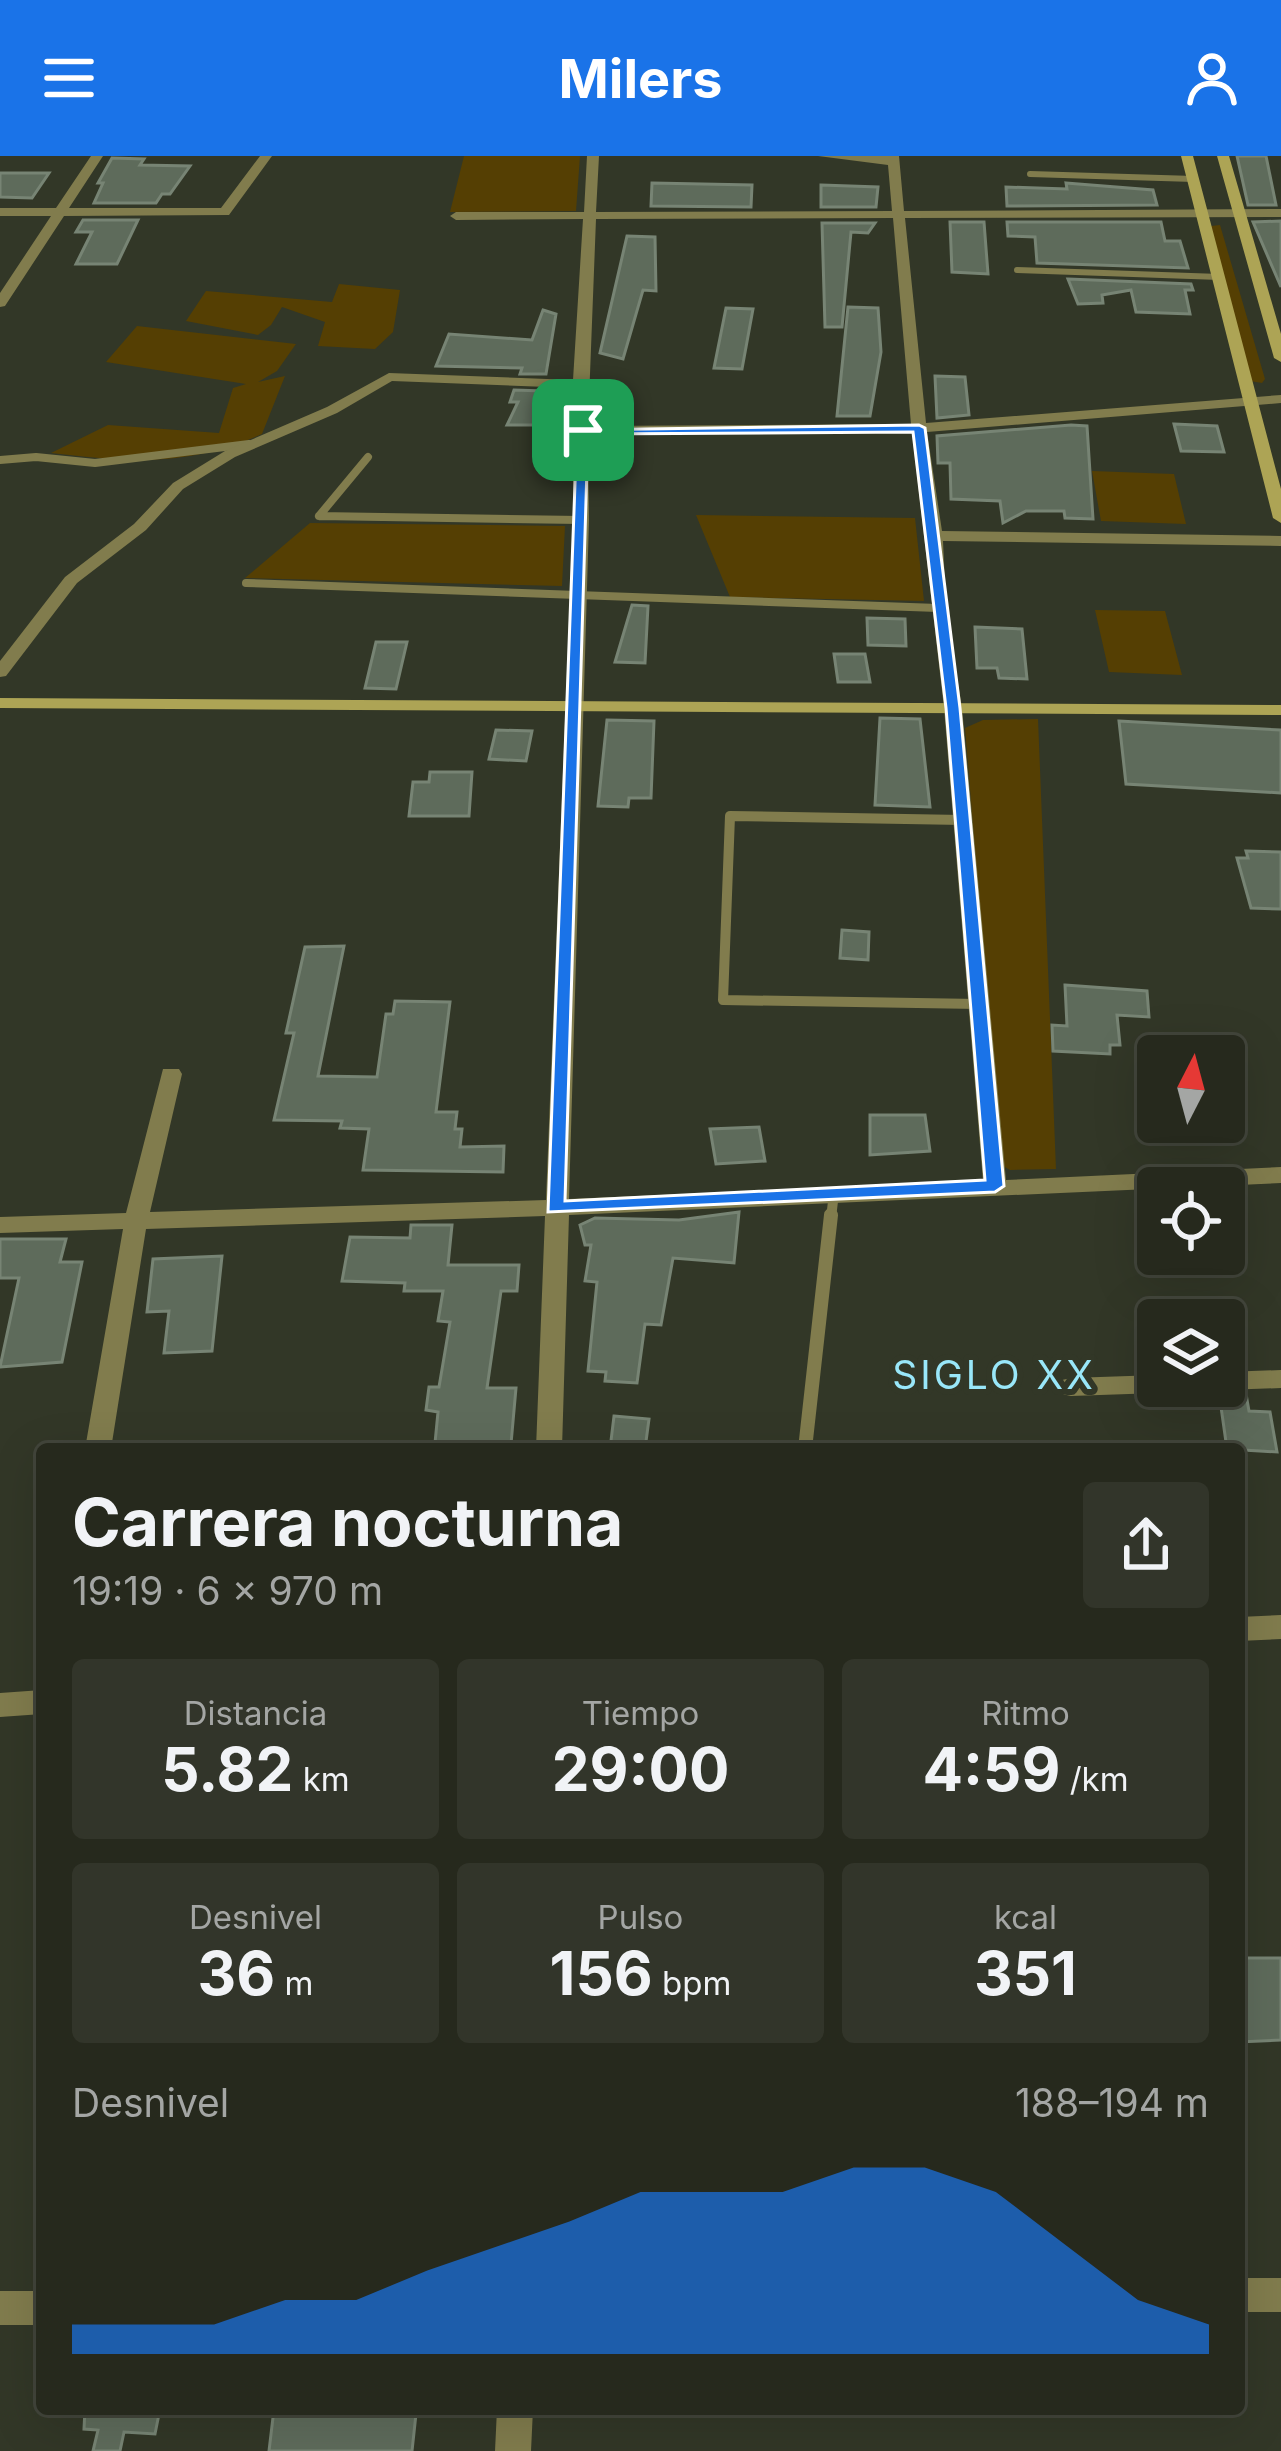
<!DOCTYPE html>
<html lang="es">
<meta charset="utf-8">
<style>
:root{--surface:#26291d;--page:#32352a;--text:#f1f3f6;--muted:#a4a6a4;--line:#42453b;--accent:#1a73e8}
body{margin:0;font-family:Inter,sans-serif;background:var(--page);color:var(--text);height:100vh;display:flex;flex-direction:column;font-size:45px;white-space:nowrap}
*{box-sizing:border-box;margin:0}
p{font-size:39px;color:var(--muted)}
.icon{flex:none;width:66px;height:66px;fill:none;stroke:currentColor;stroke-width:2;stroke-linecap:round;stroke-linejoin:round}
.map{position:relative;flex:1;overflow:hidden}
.details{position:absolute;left:36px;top:1287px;width:1209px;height:972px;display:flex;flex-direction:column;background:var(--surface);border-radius:12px;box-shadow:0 12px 48px #0002,0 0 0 3px var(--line)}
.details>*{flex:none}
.needle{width:78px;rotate:6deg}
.buttons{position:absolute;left:1137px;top:879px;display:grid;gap:24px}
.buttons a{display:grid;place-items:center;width:108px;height:108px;border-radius:12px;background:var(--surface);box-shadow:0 12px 48px #0002,0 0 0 3px var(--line);font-size:60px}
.pin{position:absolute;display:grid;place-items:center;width:102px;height:102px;color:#fff;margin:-51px;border-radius:24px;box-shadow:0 6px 18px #0006}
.round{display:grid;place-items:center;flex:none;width:126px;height:126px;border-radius:12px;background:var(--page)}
.overview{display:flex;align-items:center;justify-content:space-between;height:204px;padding:0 36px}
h1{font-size:66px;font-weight:700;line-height:90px}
.figures{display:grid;grid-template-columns:repeat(3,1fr);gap:18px;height:204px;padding:12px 36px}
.figures div{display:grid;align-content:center;border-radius:12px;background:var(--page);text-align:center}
.figures b{font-size:60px;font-weight:700}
.figures small{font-size:33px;font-weight:400}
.figures p{font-size:33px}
.chart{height:336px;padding:24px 36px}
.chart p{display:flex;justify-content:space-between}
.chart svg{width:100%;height:216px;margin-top:12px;fill:var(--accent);opacity:.7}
header{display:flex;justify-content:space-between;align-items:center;height:156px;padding:0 36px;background:var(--accent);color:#fff;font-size:54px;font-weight:700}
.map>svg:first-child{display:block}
.green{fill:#553f03}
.building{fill:#5e6b5b;stroke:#778474;stroke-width:3}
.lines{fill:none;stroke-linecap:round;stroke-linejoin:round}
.lane-far3{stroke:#817c4d;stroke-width:6}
.lane-far2{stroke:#817c4d;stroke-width:8}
.lane-far1{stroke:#817c4d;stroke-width:10}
.lane{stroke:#817c4d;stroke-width:14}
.street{fill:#817c4d;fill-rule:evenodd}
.secondary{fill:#ada455;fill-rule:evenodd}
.route{fill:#1a73e8;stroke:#fff;stroke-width:3;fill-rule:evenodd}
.labels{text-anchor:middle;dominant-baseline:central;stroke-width:12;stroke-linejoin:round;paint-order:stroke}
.neighbourhood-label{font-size:39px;letter-spacing:3px;fill:#99e7f9;stroke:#323727}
</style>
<header><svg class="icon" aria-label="menu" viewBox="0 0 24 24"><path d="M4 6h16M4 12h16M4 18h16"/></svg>Milers<svg class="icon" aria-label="person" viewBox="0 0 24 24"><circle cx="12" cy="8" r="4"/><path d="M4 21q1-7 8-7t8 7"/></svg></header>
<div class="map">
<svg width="1281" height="2295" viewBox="0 0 1281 2295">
<rect width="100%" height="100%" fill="#323727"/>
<path class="green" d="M464,0h116l-4,55 -126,1z
M1220,69l45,154 -3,4 -12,-2 -39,-155z
M339,128l61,6 -7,42 -18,17 -57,-3 7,-24 -43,-15 -11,18 -13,10 -72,-14 20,-30 126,11z
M137,170l159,18 -19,27 -19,11 27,-6 -23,58c-72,33 -135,28 -211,19l57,-28 111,8 14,-45 13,-4 -140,-22z
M1092,315l82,3 12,50 -85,-3z
M696,359l219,3 9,83 -194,-4z
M310,367l255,3 -3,60 -317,-8z
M1095,454l70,1 17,64 -73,-3z
M1038,563l18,450 -46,1 -9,-5 -36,-437 18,-8z"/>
<path class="building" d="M1237,0h29l10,49h-28z
M112,2l32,1 -4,6 50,1 -20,28h-8l-6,9h-62l9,-20h-5z
M0,17h49l-17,25 -32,-1z
M652,27l100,2 -1,22 -100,-1z
M1066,27l87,7 4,15 -150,1 -1,-19 61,2z
M821,29l57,2 -2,20h-55z
M83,64h55l-21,44h-41l16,-32h-16z
M1281,65v66l-28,-65z
M950,66h34l4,52 -36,-2z
M1007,66h154l4,19h15l8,27 -151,-5 -2,-26 -27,-1z
M822,67h53l-7,10 -17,-1 -9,95h-17z
M627,80l28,1 1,54 -13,-1 -20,69 -23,-6z
M1068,123l123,5 2,6h-8l5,24 -54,-2 -5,-22 -29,5 1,8 -25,1z
M848,151l30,1 3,44 -11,64h-33z
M726,152l27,1 -11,60 -28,-1z
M543,154l13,4 -10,60h-26l2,-6 -86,-2 13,-32 83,6z
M935,220l30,1 4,38 -32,3z
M514,234l29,1 -6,34h-30l11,-23h-8z
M1174,268l43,2 7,26 -43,-1z
M1071,269l16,1 6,93 -28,-1 -1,-7h-38l-23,12 -3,-22 -49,-2 -1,-36h-12l-1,-27z
M632,449l16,1 -3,57 -30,-1z
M867,462l38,1 1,27 -38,-1z
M975,471l47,2 5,50 -28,-1 -2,-10h-20z
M376,486h31l-11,47 -31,-1z
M834,498h31l5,28h-32z
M880,562l40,1 10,88 -55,-2z
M607,564l47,1 -3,77h-22l-1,9 -30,-1z
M1119,565l162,9v63l-155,-9z
M496,574l36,1 -6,30 -37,-2z
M430,616h42l-3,44h-60l4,-34h16z
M1246,695l35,1v57l-30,-1 -14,-50h11z
M842,774l27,2 -1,28 -28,-2z
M344,790l-26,130 59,1 9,-63h7l2,-13 55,1 -14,110h21l-2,17h7l-2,18 44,-1 -1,26 -140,-2 6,-41 -29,-1 2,-7 -68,-1 20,-87h-8l19,-86z
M1065,829l82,6 2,26 -32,-2 3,30h-10v9l-57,-3 -1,-26 15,1z
M870,959h55l5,36 -60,4z
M759,971l6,34 -49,3 -6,-35z
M739,1056l-5,51 -61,-5 -12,67 -16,-1 -8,59 -32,-2 1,-9 -18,-1 9,-89 -12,-1 6,-36h-6l-5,-20 15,-7 84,2z
M411,1069h41l-4,40h71l-2,26h-16l-14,97h29l-5,56 -76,-1 3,-31 -12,-2 3,-23h10l11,-65 -12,-1 5,-30h-39l1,-8 -63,-2 8,-44 60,1z
M0,1083h66l-6,23h22l-20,100 -62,5 19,-89h-19z
M222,1100l-10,95 -48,2 5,-42 -22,1 6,-53z
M1219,1237l27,1 3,17 21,1 7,40 -50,-3z
M614,1260l35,3 -4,30h-35z
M1239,1802h42v82l-42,2z
M85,2253h75l-5,25 -31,-2 -4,19h-27l5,-21 -14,-1z
M274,2253h114v4l28,1 -4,37h-143z"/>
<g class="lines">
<path class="lane-far3" d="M1030,18l164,5
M1017,114l203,7"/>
<path class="lane-far2" d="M0,304l36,-3 59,6 154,-19
M319,360l262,4
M319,360l49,-59
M246,427l692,25"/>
<path class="lane-far1" d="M963,664l-233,-4 -7,184 256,4
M831,1062l3,-25"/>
<path class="lane" d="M805,1293l26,-234"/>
<path class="street" d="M91,0h12l-34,52h152l39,-52h12l-43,59 -165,1 -59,90 -5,1v-14l51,-77h-51v-8h56z
M587,0h12l-3,56 296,-1 -4,-46 -70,-9h81l5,55 377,-2v8l-376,1 21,205 355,-28v8l-354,29 15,99 339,5v10l-338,-5 3,67 16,100 44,472 275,-13v16l-712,32 -7,234h-26l9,-233 -399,13 -35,220h-26l38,-220 -123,4v-16l126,-4 37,-144h16l3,5 -32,138 396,-12 27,-680v-132l-181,-7 -55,32 -102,44 -52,32 -37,41 -69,53 -71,93 -6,1v-16l65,-84 69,-53 39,-41 52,-32 102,-44 62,-34 184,7 10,-161 -127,1 -6,-4 6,-4h128zM893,62l18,206 -323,2 8,-207zM912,276l32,276 39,473 -414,18 20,-679 -1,-86z
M1281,1214v18l-57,2 -10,-4h10v-14z
M1158,1219v11h11l-11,7 -87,3 -9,-2 -3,-7 3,-7 9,-2z
M1281,1459v24l-42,2v-24z
M42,1534v24l-42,3v-24z
M1239,2122h42v34h-42z
M0,2135h42v34h-42z
M497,2253h36l-2,42h-36z"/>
<path class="secondary" d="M1181,0h12l88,333v34l-8,-5z
M1217,0h12l52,178v28l-7,-4z
M0,542l1281,7v10l-1281,-7z"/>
</g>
<path class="route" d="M919,269l6,3 35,280 44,478 -9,6 -447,20 29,-782zM913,276l33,276 39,472 -420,21 23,-767z"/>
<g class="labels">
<g class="neighbourhood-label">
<text x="994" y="1218">SIGLO XX</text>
</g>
</g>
</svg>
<div class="buttons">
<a><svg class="needle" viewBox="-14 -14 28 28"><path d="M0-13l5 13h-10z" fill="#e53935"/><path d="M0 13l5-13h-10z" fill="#a4a6a4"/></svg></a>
<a><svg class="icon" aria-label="locate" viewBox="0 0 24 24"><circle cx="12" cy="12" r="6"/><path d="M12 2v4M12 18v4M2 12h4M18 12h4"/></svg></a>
<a><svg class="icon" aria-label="layers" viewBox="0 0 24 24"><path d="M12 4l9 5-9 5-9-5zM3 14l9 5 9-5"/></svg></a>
</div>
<div class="pin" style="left:583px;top:274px;background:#1e9e55"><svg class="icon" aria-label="arrive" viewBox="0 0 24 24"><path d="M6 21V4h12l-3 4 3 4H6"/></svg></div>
<section class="details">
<div class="overview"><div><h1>Carrera nocturna</h1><p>19:19 · 6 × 970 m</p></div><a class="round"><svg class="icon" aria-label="share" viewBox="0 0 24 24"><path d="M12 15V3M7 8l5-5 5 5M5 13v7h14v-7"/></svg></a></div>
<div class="figures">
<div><p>Distancia</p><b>5.82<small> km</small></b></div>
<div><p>Tiempo</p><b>29:00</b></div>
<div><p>Ritmo</p><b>4:59<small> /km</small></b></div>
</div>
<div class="figures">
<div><p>Desnivel</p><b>36<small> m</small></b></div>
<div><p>Pulso</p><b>156<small> bpm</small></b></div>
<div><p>kcal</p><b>351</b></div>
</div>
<div class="chart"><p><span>Desnivel</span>188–194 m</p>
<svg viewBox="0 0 160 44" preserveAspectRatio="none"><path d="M0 44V38L10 38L20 38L30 33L40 33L50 27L60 22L70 17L80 11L90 11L100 11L110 6L120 6L130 11L140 22L150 33L160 38V44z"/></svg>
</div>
</section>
</div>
